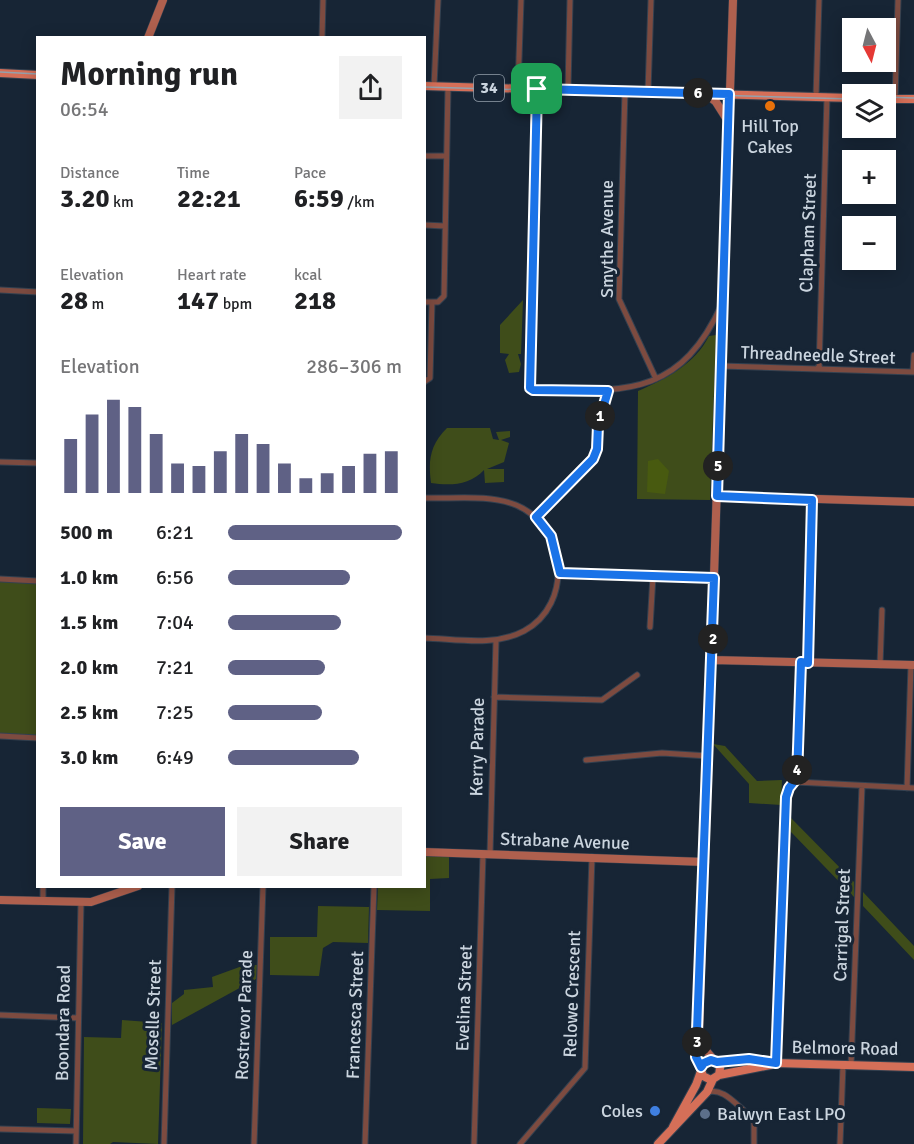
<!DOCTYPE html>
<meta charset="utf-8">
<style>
:root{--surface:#fff;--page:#f2f2f2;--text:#202124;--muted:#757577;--accent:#5f6185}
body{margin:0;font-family:Signika,sans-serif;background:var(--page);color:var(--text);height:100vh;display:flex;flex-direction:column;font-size:22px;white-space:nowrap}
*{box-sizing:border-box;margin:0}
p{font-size:20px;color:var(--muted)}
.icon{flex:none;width:33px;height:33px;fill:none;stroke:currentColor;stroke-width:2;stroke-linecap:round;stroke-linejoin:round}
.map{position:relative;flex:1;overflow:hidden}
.side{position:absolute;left:36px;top:36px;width:390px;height:852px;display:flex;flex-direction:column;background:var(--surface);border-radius:0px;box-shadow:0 3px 15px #0003}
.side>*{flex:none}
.needle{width:39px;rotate:173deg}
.buttons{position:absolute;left:842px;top:18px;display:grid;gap:12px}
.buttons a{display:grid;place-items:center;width:54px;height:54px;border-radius:0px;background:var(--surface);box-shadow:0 3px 15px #0003;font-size:30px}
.pin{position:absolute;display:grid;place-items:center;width:51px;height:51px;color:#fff;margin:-26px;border-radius:12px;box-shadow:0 3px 9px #0006}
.km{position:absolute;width:30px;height:30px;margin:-15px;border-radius:50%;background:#222;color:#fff;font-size:16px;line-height:30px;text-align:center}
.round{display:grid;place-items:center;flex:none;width:63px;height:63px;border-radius:0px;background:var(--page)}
.overview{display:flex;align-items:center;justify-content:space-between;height:102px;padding:0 24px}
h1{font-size:33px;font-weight:700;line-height:45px}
.stats{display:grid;grid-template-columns:repeat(3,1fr);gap:9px;height:102px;padding:6px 24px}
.stats div{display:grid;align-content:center}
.stats b{font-size:26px;font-weight:700}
.stats small{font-size:16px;font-weight:400}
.stats p{font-size:16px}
.chart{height:168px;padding:12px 24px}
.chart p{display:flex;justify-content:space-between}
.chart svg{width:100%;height:108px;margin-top:6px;stroke:var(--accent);stroke-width:6}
.action{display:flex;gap:12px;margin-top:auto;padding:12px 24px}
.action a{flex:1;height:69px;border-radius:0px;background:var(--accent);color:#fff;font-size:24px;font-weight:700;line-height:69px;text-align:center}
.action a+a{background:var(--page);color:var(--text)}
ul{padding:0 24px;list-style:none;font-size:20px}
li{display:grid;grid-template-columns:96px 72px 1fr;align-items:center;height:45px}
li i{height:15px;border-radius:8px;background:var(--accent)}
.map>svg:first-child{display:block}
.green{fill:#3f4d1a}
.forest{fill:#485a10}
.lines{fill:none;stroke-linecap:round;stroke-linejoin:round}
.street-casing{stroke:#344150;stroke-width:7}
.secondary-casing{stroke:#344150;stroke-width:9}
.primary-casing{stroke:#344150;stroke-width:10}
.street{stroke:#7d4b40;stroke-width:5}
.secondary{stroke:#af604e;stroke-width:8}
.primary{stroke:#d56f58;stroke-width:8}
.tram{stroke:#95a1ac;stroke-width:1.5}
.route-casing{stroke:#fff;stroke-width:12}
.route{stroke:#1a73e8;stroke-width:8}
.food-dot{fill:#e8710a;stroke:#172535;stroke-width:2}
.shop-dot{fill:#3f7fe0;stroke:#172535;stroke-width:2}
.service-dot{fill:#5c6f8a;stroke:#172535;stroke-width:2}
.labels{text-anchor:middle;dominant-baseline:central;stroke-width:6;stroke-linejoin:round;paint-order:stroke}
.shield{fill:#172535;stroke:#95a0ac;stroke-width:1.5}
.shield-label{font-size:16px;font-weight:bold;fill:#cbd5df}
.poi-label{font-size:18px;fill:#cbd5df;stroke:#172535}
.street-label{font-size:18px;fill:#cbd5df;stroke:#172535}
</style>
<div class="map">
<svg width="914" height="1144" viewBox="0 0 914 1144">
<rect width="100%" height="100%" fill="#172535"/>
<path class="green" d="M523,300l-2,54h-3l3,10 -2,8 -10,1 -4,-13 4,-6 -9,-1v-28z
M716,335l-6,165 -73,-1 1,-108c28,-12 57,-27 71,-55z
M447,428h43l3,11 6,1 -3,-8 14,-1v6l-9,3 8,3 -5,19 -17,7h17v13l-19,1 -1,-13c-14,15 -33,16 -53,13 -3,-23 -1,-38 16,-55z
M0,580l37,2v154h-37z
M713,744l12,2 32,35 25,-1 -1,25 -32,-2v-19z
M791,818l63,64v15l-63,-65z
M425,855l24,1v22l-19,1v32l-53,-1 1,-23 46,-1z
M863,892l51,54v14l-51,-54z
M318,906l51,1 -1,36 -35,-1 -10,6 -4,28 -49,-1v-38h47z
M245,965h12l-1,14 -84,46v-22l12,-9v-4l29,-3 -1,-10z
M122,1020l40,3 -4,121 -45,-2 -3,2h-27l1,-107 37,1z
M37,1108l34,1 -1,15 -33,-1z"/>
<path class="forest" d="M658,459l11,12 -4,23 -18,-2 1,-31z"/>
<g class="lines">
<defs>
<path id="street" d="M322,38l1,-38
M434,86l4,-86
M518,88l3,-88
M537,89l-7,299 3,2c90,1 146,9 189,-86
M568,89l2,-89
M625,91l-6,208 37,80
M648,92l3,-92
M816,97l3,-97
M895,99l3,-99
M424,156h22
M424,225l21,1
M0,290l38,2
M424,302h14l6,-6 4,-209
M721,366l193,6
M819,369l8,-272
M913,372l1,-17
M424,382l6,-4 2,-76
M0,462l38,1
M424,498c29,1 65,-4 92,7 51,21 58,99 8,126 -30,16 -67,8 -100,7
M536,517l57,-58 4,-10 1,-24 10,-34
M560,573l154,5
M0,579l38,2
M650,627l3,-51
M808,663l4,-164
M880,665l2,-55
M494,697l108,3 35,-25
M0,736l38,2
M586,760l76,-7 47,3
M796,782l118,6
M907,788l4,-123
M490,854l6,-213
M43,901v-15
M0,1015l78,3
M776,1063l10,-266 3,-9 8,-10 4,-116
M851,1065l11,-279
M707,1092c18,-5 30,15 44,24l3,5v23
M0,1129l76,2
M76,1144l5,-242
M164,1144l8,-258
M254,1144l9,-258
M365,1144l9,-258
M474,1144l9,-290
M520,1144l65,-76 7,-211
M840,1144l3,-79"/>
<path id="secondary" d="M148,38l15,-38
M706,94l10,8 12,19
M717,496l197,6
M712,660l202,5
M424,852l281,10
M0,900l91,2 47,-16
M700,1036l3,11 11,13
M701,1067l-5,-16 3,-20 34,-1031"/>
<path id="primary" d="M0,73l38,2
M424,86l428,12
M885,99h29
M717,1062l32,-2 27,3 138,4
M701,1070l2,6 8,4 8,-5 51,-10
M673,1127l23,-42 8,-22 7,-3 6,2 3,6 -1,7
M658,1144l49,-52 6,-13"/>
</defs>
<use href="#street" class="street-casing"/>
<use href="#secondary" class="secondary-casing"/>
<use href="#primary" class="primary-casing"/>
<use href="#street" class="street"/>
<use href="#secondary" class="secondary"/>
<use href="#primary" class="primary"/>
<path class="tram" d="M0,72l38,2
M424,87l428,12
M885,97l29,1"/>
</g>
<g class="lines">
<defs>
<path id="route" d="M537,89l192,5 -12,402 95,4 -4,163 -7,-1 -4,116 -8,10 -3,9 -10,266 -27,-4 -32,3 -6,-2 -7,3 -3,4 -5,-10 18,-479 -154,-5 -9,-37 -15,-19 57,-58 4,-10 1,-24 10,-34 -75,-1 -3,-2z"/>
</defs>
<use href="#route" class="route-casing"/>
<use href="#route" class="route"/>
</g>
<circle class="food-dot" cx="770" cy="106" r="6"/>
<circle class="shop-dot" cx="655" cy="1111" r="6"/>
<circle class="service-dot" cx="705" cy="1114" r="6"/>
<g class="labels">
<rect class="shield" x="474" y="75" width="30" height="26" rx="4.5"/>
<g class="shield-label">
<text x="489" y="88">34</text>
</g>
<g class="poi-label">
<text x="770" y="126">Hill Top<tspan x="770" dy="21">Cakes</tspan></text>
<text x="643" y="1111" text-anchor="end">Coles</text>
<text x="717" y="1114" text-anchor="start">Balwyn East LPO</text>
</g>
<g class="street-label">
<text transform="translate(808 233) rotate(-88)">Clapham Street</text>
<text transform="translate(607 239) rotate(-90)">Smythe Avenue</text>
<text transform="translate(818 355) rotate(2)">Threadneedle Street</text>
<text transform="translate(477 747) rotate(-89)">Kerry Parade</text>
<text transform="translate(565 841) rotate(2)">Strabane Avenue</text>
<text transform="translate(842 925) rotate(-88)">Carrigal Street</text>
<text transform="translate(572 994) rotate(-88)">Relowe Crescent</text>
<text transform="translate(464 998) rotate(-88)">Evelina Street</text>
<text transform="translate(153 1015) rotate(-88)">Moselle Street</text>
<text transform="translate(244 1015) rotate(-88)">Rostrevor Parade</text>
<text transform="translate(355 1015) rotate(-88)">Francesca Street</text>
<text transform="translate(63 1023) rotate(-89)">Boondara Road</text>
<text transform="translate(845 1048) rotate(1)">Belmore Road</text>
</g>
</g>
</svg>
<div class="buttons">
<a><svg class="needle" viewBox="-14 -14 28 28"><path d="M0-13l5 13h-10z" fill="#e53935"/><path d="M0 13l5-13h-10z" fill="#757577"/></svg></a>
<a><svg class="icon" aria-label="layers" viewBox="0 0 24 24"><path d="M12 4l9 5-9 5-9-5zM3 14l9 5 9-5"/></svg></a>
<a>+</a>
<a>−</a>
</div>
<div class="pin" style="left:537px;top:89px;background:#1e9e55"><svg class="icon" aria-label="arrive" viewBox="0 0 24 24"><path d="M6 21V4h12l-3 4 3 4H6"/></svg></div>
<b class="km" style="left:600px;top:416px">1</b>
<b class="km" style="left:713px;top:639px">2</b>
<b class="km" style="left:697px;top:1042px">3</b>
<b class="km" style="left:797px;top:770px">4</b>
<b class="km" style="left:718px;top:466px">5</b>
<b class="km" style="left:698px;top:93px">6</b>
<section class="side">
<div class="overview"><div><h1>Morning run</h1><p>06:54</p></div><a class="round"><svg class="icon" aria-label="share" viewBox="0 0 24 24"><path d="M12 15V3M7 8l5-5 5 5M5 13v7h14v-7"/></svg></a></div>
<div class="stats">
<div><p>Distance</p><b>3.20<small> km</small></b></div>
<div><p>Time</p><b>22:21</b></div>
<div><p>Pace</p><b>6:59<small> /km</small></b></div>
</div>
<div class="stats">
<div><p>Elevation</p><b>28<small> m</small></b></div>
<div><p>Heart rate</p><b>147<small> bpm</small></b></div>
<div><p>kcal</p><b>218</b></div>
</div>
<div class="chart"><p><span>Elevation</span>286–306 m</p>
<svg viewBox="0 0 160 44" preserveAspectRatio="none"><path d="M5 44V22M15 44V12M25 44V6M35 44V9M45 44V20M55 44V32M65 44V33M75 44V27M85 44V20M95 44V24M105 44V32M115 44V38M125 44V36M135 44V33M145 44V28M155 44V27"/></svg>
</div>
<ul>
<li><b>500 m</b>6:21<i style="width:100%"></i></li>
<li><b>1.0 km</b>6:56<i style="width:70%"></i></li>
<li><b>1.5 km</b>7:04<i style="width:65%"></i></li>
<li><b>2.0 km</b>7:21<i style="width:56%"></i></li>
<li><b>2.5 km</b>7:25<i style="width:54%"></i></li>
<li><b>3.0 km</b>6:49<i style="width:75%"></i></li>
</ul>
<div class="action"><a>Save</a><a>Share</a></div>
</section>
</div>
